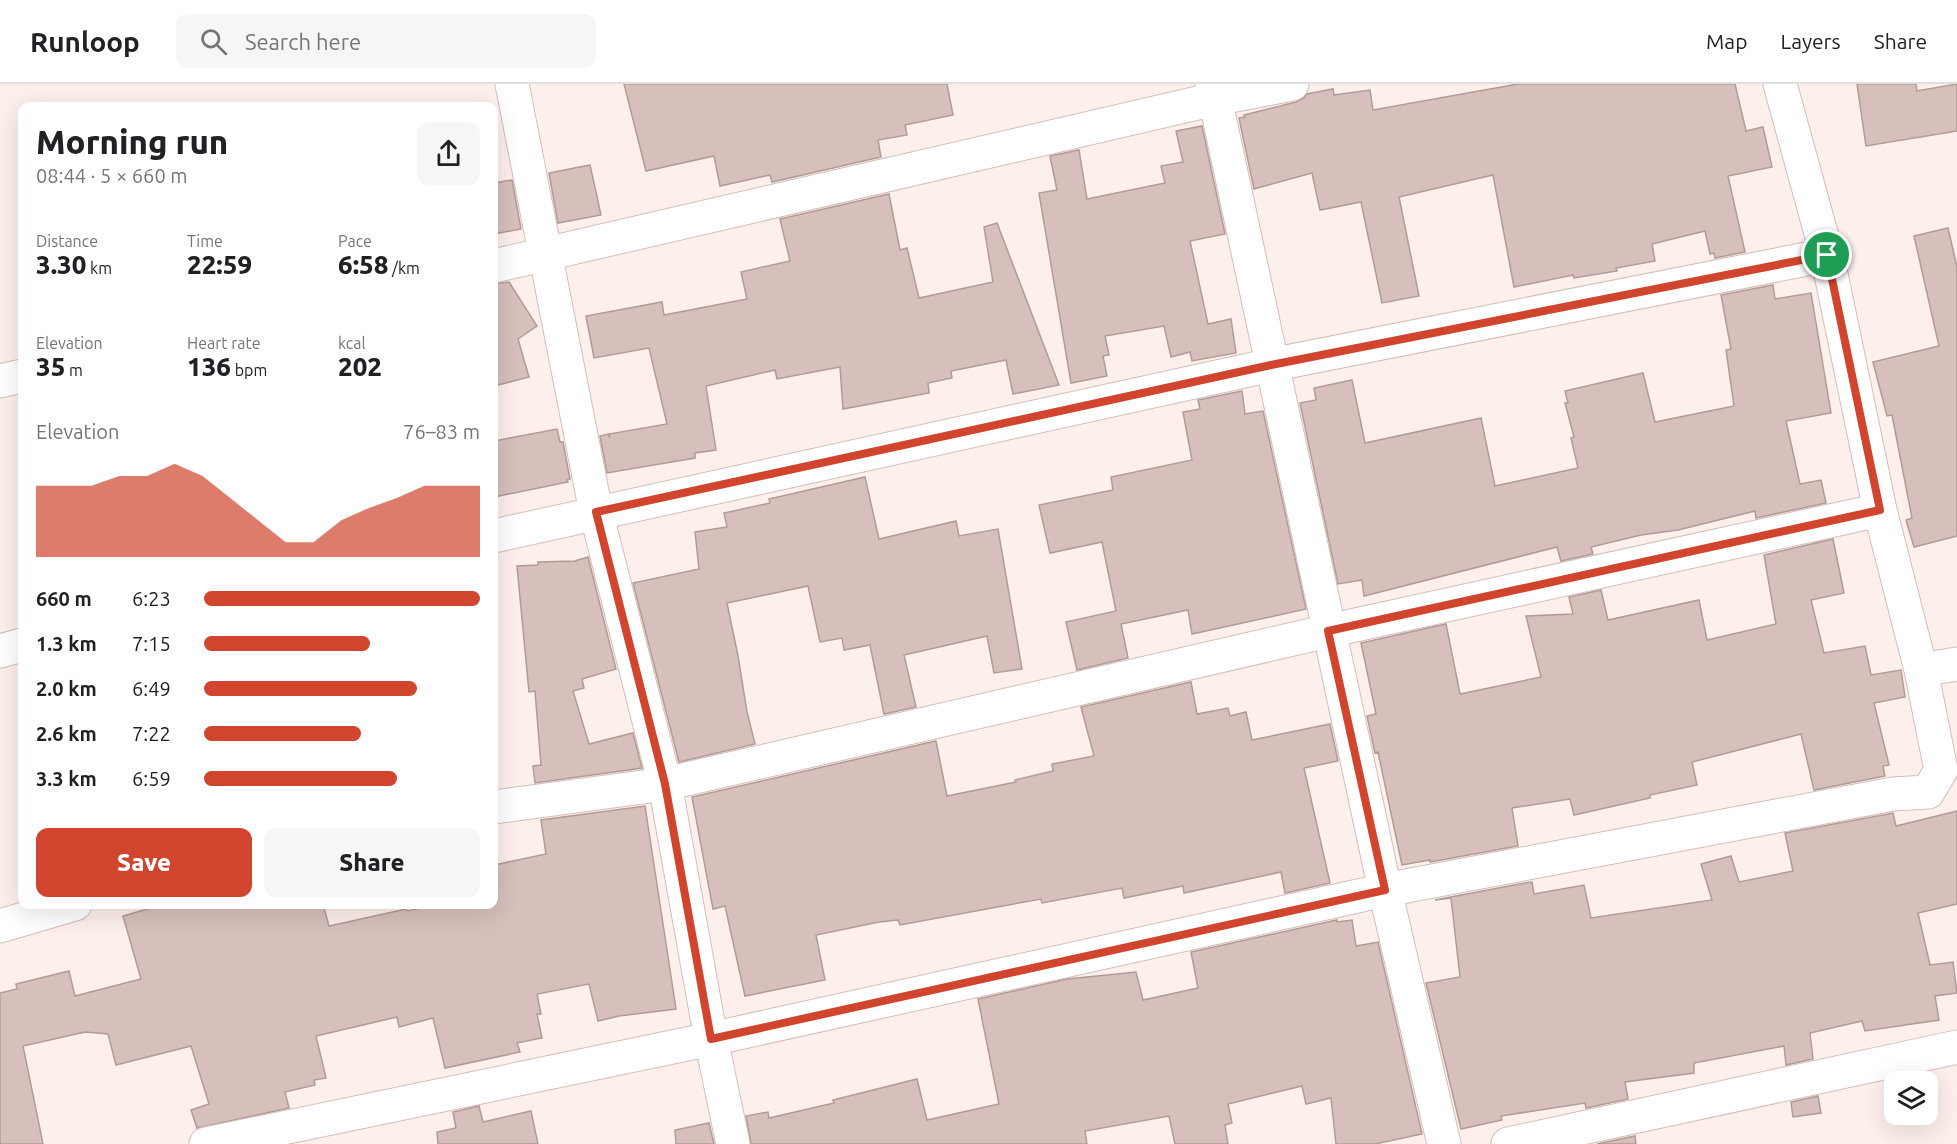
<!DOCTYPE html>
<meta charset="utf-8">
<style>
:root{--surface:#fff;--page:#f6f6f6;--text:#202124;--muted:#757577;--line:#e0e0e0;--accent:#d1452e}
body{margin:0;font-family:Ubuntu,sans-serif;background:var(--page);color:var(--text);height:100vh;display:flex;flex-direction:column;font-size:22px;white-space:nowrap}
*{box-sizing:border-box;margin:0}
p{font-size:20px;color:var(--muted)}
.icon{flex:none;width:33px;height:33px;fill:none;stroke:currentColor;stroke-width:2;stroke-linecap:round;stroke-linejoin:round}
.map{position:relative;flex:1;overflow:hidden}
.sheet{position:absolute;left:18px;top:18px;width:480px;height:807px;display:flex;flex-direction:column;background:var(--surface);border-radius:12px;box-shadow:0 6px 24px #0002}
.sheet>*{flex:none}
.tools{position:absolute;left:1884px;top:987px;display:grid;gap:12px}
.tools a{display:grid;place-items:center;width:54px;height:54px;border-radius:12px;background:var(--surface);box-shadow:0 6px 24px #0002;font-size:30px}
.pin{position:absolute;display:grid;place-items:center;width:51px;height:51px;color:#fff;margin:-26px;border:3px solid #fff;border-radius:50%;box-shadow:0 2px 6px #0007}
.round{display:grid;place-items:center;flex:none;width:63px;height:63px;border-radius:12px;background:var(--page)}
.summary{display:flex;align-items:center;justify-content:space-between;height:102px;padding:0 18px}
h1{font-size:33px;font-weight:800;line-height:45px}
.metrics{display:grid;grid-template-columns:repeat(3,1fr);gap:9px;height:102px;padding:6px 18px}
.metrics div{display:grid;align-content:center}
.metrics b{font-size:26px;font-weight:800}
.metrics small{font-size:16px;font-weight:400}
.metrics p{font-size:16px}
.chart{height:168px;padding:12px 18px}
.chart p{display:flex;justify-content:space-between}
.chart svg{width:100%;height:108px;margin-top:6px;fill:var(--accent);opacity:.7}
.primary-button{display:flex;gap:12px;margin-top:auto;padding:12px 18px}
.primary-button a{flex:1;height:69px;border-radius:12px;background:var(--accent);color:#fff;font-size:24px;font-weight:800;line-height:69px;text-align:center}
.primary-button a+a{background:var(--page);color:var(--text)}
ul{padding:0 18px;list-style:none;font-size:20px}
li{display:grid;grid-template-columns:96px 72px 1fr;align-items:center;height:45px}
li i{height:15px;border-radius:8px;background:var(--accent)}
header{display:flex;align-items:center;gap:36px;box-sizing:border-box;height:84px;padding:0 30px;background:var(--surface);border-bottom:2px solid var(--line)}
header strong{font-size:28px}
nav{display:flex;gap:33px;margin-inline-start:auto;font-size:21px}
.search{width:420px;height:54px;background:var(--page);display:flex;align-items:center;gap:15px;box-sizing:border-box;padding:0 21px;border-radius:12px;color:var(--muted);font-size:22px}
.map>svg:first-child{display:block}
.building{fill:#d7c0bb;stroke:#b19b96;stroke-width:1.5}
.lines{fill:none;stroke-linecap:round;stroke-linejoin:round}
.minor-casing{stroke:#d5beb9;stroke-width:35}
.minor{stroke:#fff;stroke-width:33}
.route-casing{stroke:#fff;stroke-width:12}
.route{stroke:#d1452e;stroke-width:8}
</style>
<header>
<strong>Runloop</strong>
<div class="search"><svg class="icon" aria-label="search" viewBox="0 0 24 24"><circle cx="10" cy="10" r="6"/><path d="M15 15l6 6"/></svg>Search here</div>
<nav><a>Map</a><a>Layers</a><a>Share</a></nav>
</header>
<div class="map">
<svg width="1957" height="1060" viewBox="0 0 1957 1060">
<rect width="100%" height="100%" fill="#fdefec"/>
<path class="building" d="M624,0h323l6,31 -48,10 2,10 -29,5 3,17 -109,25 -2,-7 -50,11 -6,-30 -68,15z
M1518,0h217l11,47 17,-4 9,40 -44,9 17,76 -30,6 -1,-5 -4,1 -5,-23 -53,13 3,17 -39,7 1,3 -43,7 -1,-3 -59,12 -21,-112 -94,22 20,99 -37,7 -21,-101 -41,8 -8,-37 -58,16 -15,-71 6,-1 -1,-2 52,-13 8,-4 3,-4 26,-5 1,6 36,-5 3,20z
M1857,0h59l1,7 40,-7v47l-91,15z
M1202,42l23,108 -35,7 18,83 23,-5 5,34 -44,8 -2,-9 -19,5 -7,-31 -59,10 4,19 -6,1 4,20 -36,7 -32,-190 18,-3 -7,-34 29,-6 8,49 78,-16 -4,-17 22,-4 -7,-31z
M590,81l11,50 -43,8 -9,-50z
M512,96l9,49 -27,5v-51z
M889,110l11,56 7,-2 12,50 74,-16 -9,-55 13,-4 62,162 -46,9 -7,-34 -55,11 1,7 -24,5 1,10 -86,16 -3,-42 -63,12 -2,-9 -69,16 10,64 -21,3v5l-88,15 -7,-37 8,-2 2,4 -1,-4 58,-10 -18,-76 -55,10 -8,-42 76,-14 2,13 83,-16 -6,-27 49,-11 -10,-42z
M1948,144l9,39v269l-43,11 -8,-27 6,-2 -20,-103 -5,1 -14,-54 66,-16 -25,-110z
M509,198l28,44 -19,13 11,38 -35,9v-102z
M1773,201l2,14 36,-6 20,120 -45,8 14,63 21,-4 5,23 -70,15 -1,-7 -77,19 -37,5 -50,12 2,7 -32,7 -4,-14 -193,49 -2,-16 -24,4 -38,-181 16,-3 -2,-12 38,-8 13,63 116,-25 14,68 83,-18 -7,-30 3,-1 -9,-34h3l-3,-12 78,-18 12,49 79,-16 -8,-56 5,-1 -10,-54z
M1242,307l3,23 18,-3 43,198 -114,25 -4,-24 -67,14 7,34 -51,12 -11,-48 50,-11 -14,-69 -52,11 -11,-48 74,-15 -2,-13 81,-17 -9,-48 17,-3 -2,-9z
M557,345l3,13h3l7,37 -3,1 1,2 -74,15v-56z
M865,393l14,62 77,-18 3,15 39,-7 24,140 -28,4 -7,-37 -83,19 12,52 -32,7 -14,-69 -26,5 -2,-12 -22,4 -12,-56 -81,17 11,53 9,56 8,32 -76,18 -46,-179 66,-14 -4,-37 32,-5 -3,-14 46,-10 -1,-4z
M1833,455l11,54 -33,7 13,53 41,-7 6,29 30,-5 4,27 -31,6 15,62 -6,1 2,10 -71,14 -13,-56 -109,28 5,23 -47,10v3l-76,17 -4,-16 -58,9 6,38 -88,16v-2l-28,5 -24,-113 -3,1 -8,-37 9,-2 -15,-71 85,-19 14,70 81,-17 -15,-61 47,-2 -4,-17 32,-7 7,30 91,-20 8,40 69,-16 -12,-69z
M588,473l28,112 -34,10 2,9 -11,3 16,53 44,-11 9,35 -107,15 -2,-17 8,-1 -6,-74 -6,1 -12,-126 21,-1v-3l37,-1z
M1191,598l6,32 31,-6 2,8 16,-4 6,28 78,-16 8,37 -34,7 26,115 -45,10 -4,-21 -97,21 -1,-7 -59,12 -2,-10 -80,15 -1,-4 -141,26 -2,-5 -19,2 -63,13 9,45 -80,16 -20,-90 -12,3 -21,-112 244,-56 11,55 69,-14 -1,-2 38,-9 -1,-7 42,-8 -13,-49z
M645,722l31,203 -57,7 -21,5 -9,-37 -52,10 4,20h-4l5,24 -25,5 3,9 -75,16 -12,-50 -34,9 -2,-10 -81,19 10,42 -12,2 1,5 -30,7 4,16 -92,20 -6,-18 18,-6 -18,-58 -75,19 -8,-31 -23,-2 -62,14 20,98h-43v-151l17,-4 -1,-5 53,-13 6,25 66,-17 -18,-63 42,-12h158l6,22 77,-17 1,2 33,-7h54v-39l52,-11 -5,-34z
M1957,727v93l-39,9 12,52 23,-3 4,31 -22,3 4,24 -74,11 -3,-10 -52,12 3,26 -27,6 -2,-19 -90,17v10l-69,9 3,17 -42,9 -1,-5 -84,13 1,4 -41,9 -35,-146 34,-6 -9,-79 -16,2 90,-17 7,-1 2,12 50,-9 7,33 121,-18 -11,-36 30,-8 8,26 54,-11 -8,-38 108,-20 3,13z
M1337,836v2l15,-2 4,26 22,-4 44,192 -47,10h-39l-5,-46 -25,6 -4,-18 -74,18 4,19 -7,2 3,19h-53l-6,-28 -84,15 2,13h-336l-5,-28 22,-4 1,6 65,-15 -1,-3 84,-21 10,41 72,-16 -21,-105 89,-20 69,-7 7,28 55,-12 -7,-36z
M1818,1012l3,17 -28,4 -2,-15z
M479,1022l4,16 48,-11 7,33h-100l-1,-12 19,-4 -3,-16z
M709,1039l5,21h-38l-1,-14z
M1635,1052l1,8h-39z"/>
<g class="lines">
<defs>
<path id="minor" d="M512,0l84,428 69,272 46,255 22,105
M1212,0l173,806 59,254
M494,182l721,-167 77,-15
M0,297l22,-5
M494,452l777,-171 556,-110
M0,567l22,-6
M1921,586l36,-6
M494,723l171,-23 663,-153 552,-121
M0,842l75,-22
M206,1060l505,-105 674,-149 508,-96 35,-2 13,-22 -20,-100 -41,-160 -53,-255 -47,-171
M1508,1060l449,-97"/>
</defs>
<use href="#minor" class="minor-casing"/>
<use href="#minor" class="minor"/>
</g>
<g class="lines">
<defs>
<path id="route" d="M1827,171l53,255 -552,121 57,259 -674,149 -46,-255 -69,-272 675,-147z"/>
</defs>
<use href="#route" class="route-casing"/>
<use href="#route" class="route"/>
</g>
</svg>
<div class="tools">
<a><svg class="icon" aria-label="layers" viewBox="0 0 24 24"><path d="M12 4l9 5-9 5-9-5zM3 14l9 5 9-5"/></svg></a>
</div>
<div class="pin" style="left:1827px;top:171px;background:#1e9e55"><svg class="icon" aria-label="arrive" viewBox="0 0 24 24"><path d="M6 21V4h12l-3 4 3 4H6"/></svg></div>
<section class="sheet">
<div class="summary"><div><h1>Morning run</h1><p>08:44 · 5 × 660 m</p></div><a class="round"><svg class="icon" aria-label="share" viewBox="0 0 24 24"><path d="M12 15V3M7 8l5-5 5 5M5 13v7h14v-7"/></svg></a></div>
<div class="metrics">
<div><p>Distance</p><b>3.30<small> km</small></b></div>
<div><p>Time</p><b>22:59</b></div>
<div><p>Pace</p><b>6:58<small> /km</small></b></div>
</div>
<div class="metrics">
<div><p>Elevation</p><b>35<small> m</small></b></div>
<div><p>Heart rate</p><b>136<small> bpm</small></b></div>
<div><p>kcal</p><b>202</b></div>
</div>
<div class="chart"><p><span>Elevation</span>76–83 m</p>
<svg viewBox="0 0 160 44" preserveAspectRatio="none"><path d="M0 44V15L10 15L20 15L30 11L40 11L50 6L60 11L70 20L80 29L90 38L100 38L110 29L120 24L130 20L140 15L150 15L160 15V44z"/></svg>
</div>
<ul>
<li><b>660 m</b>6:23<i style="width:100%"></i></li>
<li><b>1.3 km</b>7:15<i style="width:60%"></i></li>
<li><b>2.0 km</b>6:49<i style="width:77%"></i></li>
<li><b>2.6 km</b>7:22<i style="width:57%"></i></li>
<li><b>3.3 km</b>6:59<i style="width:70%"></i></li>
</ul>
<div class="primary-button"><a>Save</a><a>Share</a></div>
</section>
</div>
